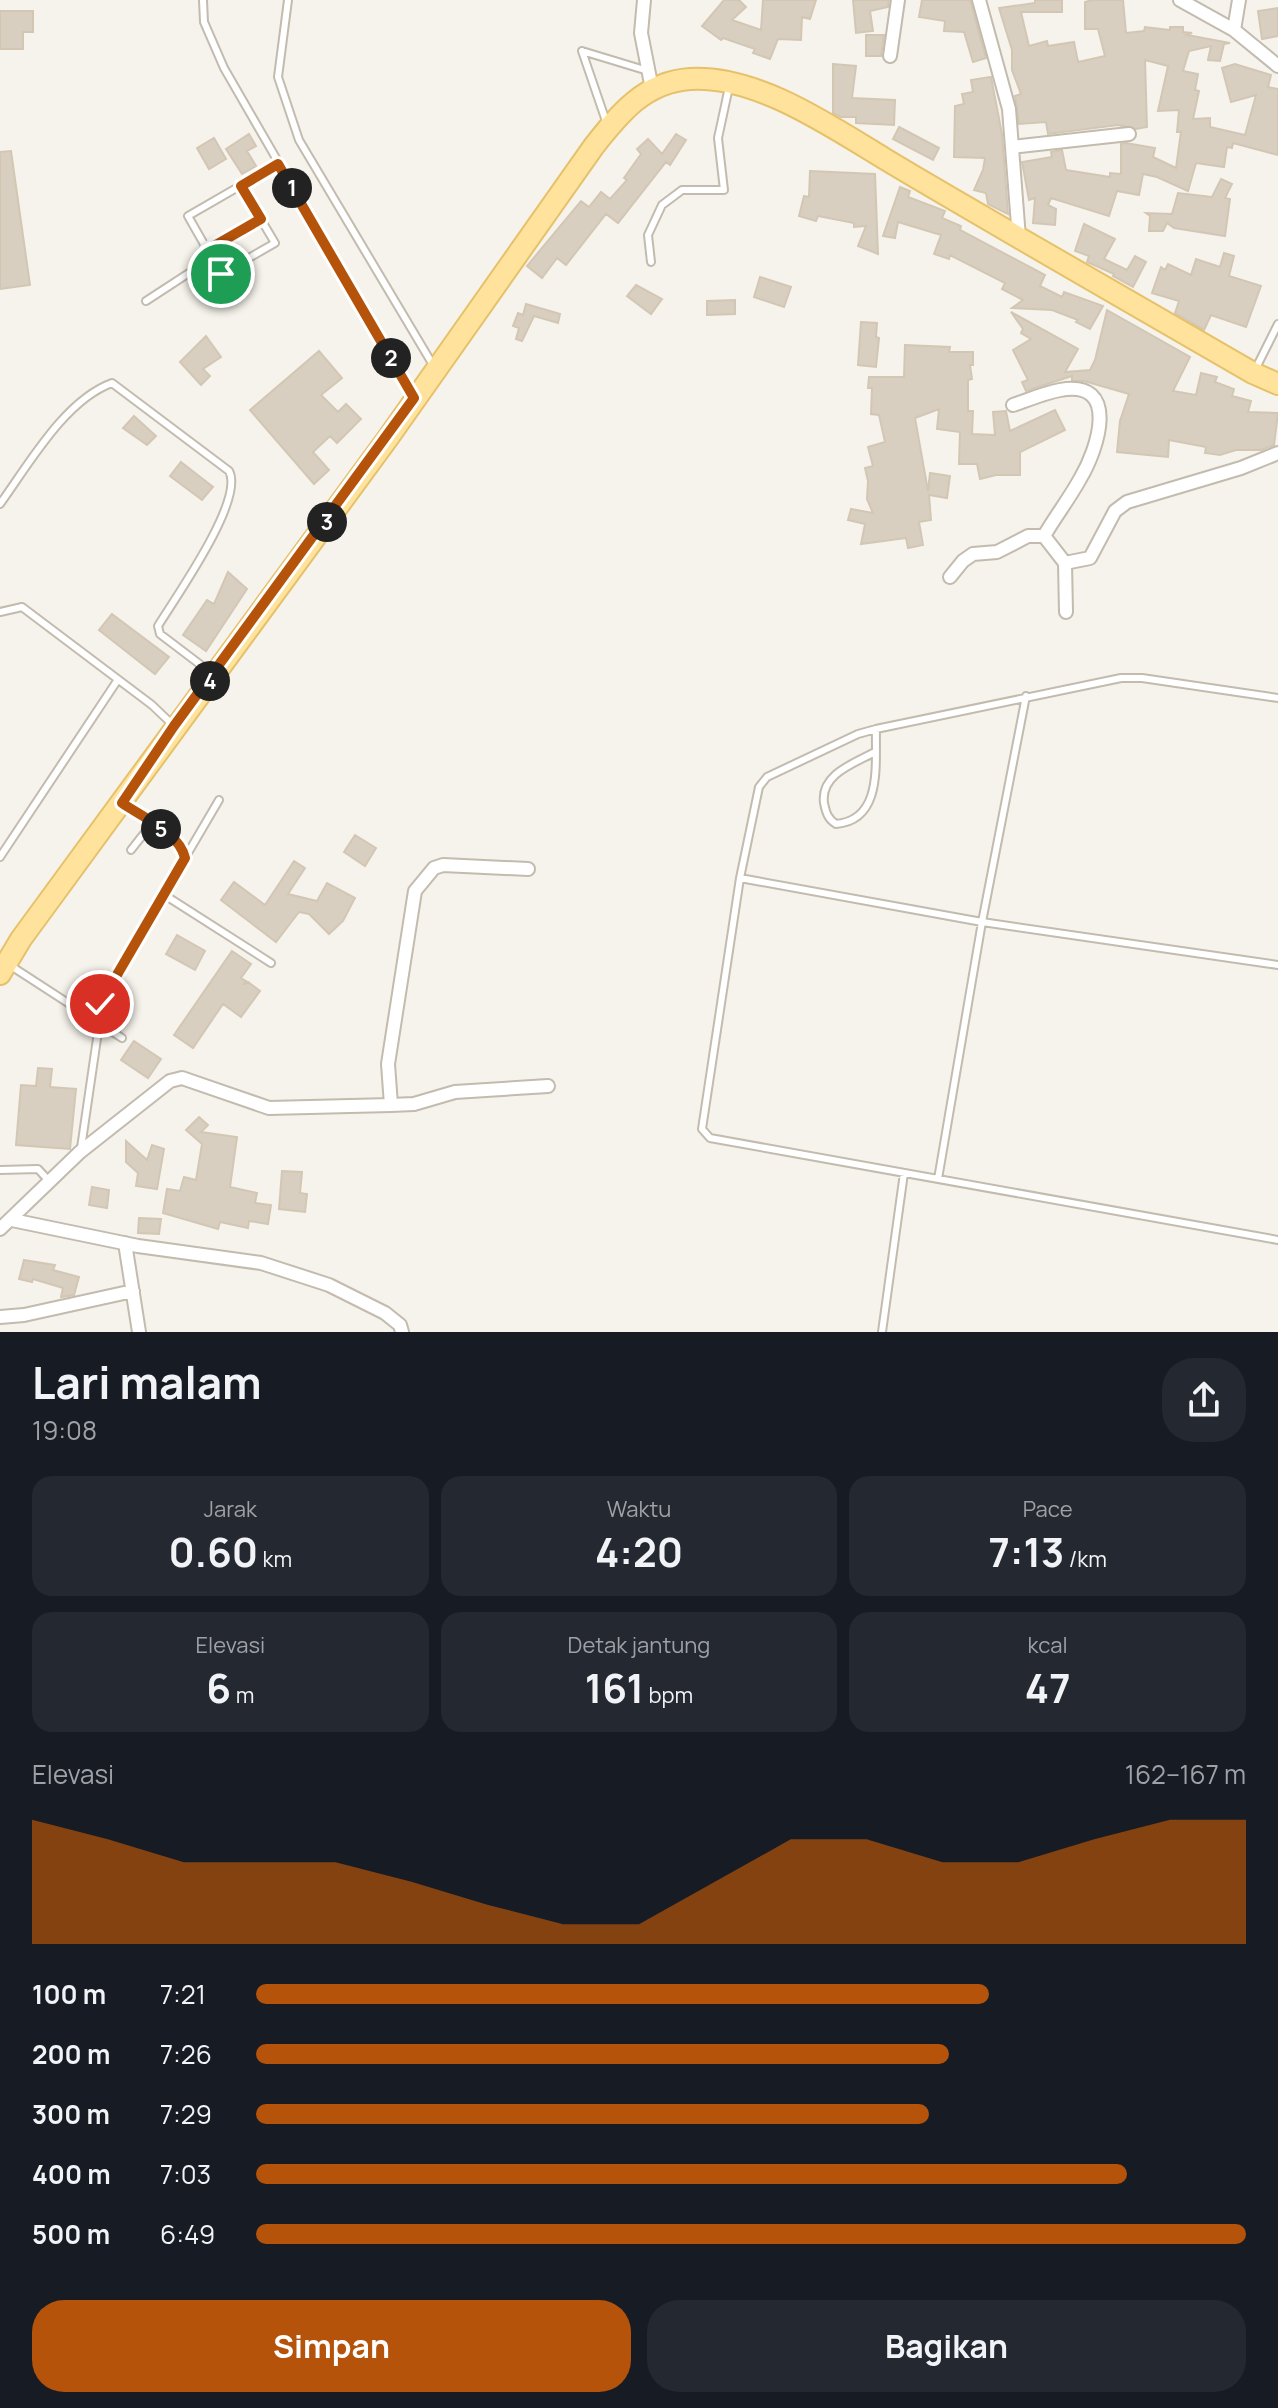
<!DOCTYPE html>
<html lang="id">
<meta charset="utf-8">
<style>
:root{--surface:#171b24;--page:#242831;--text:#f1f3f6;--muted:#9ea1a6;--accent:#b45309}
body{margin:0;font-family:Manrope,sans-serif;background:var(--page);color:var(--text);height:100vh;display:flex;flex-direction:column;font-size:30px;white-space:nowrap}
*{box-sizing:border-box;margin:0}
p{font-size:26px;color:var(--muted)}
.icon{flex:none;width:44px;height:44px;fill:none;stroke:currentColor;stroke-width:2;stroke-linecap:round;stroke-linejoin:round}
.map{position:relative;height:1332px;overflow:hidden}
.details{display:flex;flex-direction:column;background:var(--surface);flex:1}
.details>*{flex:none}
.pin{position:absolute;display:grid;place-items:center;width:68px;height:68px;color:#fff;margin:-34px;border:4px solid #fff;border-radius:50%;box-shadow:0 2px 8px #0007}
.km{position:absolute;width:40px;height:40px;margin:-20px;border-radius:50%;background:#222;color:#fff;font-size:22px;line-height:40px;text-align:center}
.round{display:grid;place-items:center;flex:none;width:84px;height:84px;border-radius:32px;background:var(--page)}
.head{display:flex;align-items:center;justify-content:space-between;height:136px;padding:0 32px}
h1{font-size:44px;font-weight:700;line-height:60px}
.stats{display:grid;grid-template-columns:repeat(3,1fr);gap:12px;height:136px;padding:8px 32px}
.stats div{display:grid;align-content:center;border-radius:20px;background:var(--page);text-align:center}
.stats b{font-size:40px;font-weight:700}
.stats small{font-size:22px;font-weight:400}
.stats p{font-size:22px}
.chart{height:224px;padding:16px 32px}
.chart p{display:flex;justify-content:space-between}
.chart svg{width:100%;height:144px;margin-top:8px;fill:var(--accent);opacity:.7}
.button{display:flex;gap:16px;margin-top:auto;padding:16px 32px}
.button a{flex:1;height:92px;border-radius:32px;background:var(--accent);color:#fff;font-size:32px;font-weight:700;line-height:92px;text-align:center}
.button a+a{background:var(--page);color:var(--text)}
ul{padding:0 32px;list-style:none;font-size:26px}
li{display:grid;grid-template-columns:128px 96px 1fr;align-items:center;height:60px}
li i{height:20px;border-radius:10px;background:var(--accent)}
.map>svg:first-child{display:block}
.building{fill:#d8cfc1;stroke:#d3c7b4;stroke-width:2}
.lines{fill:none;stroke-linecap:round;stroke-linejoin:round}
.service-casing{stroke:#c2bbae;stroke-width:10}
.minor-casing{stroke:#c2bbae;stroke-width:16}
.primary-casing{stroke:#e6c16a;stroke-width:24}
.service{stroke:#fff;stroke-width:6}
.minor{stroke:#fff;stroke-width:12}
.primary{stroke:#ffe39c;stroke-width:20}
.route-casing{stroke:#fff;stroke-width:16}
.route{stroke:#b45309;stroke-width:10}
</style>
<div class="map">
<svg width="1278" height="1332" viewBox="0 0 1278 1332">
<rect width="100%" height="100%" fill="#f6f3ec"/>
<path class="building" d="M724,0h15l7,7 -14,13 29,10 2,-30h53l-6,19 -8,-2 -1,23 -23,-1 -8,20 -17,-6 2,-4 -32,-11 -2,2 -19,-14z
M853,0h36l-1,7 -18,4 3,20 -17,2z
M922,0h48l16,58 -13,4 -9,-30 -20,-1 1,-10 -26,-4z
M1035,0h27v12h-41l8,34 18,-5 1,5 26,-4 4,20 27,-6 -7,-27h-13v-27l7,-2h31l3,33 18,-2 1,-4 25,3v-3h13v5l9,1 -5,2 43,8 -6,1 -4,17 -12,-1 3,-14 -22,5 -6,20 15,3 -3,16 4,1 -6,28 17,-1v9l35,8 11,-40 -25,7 -9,-34 13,-4 36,11 -3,12 10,2v66l-45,-12 -1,5 -5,-1 -3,20 -28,-4 -8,28 -31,-14 -14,-3 -4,21 -22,-4 -8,25 -58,-18 -3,7 8,4 -1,16 -22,-2 2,-25 -6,2 -7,-38 30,-5 -1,-5 11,-2 4,20 44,7v-4l11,1v-30l5,-1 29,5 -2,9 23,11 5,-36h-4l2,-22 -21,1 10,-45 -23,-6 2,67 -11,2 -18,-4 -70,9 -2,-12 -27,2 -4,-28 6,-2 -9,-24v-20l-13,-42 36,-5z
M1278,8v28l-16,3 -4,-28z
M0,11h33v21h-10v17h-23z
M866,35h18l-3,21h-15z
M833,64l23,2 -4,32 43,2 -1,25 -38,-2v-6h-15l-8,-4z
M991,77l11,57 6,80 -20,-10 -2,-11 -12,-3 9,-20 2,-12 -31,-1 1,-51 9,-2 -2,-10 11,-2 -2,-12z
M899,127l40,21 -6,12 -40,-21z
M249,134l7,12 -9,5 9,15 -14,8 -16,-25z
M676,134l10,6 -16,25 -4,-3 -48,61 -12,-9 -40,51 -9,-7 -15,20 -15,-12 54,-65 8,6 12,-15 9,7 17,-19 -3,-2 17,-24 -4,-5 11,-10 14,15z
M214,138l12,21 -17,10 -12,-21z
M11,151l19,134 -30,4v-137z
M810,171l65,3 3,80 -20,-8 8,-20 -12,1v-4l-36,-7 -2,5 -17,-5 5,-20 5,1z
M1221,179l11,5 -7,14 5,1 -5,37 -51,-8 -7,-5 -4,8h-14l1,-15 -4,-3 26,1 6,-21 34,4z
M900,187l10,4 -2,6 37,14 -3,7 19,8 -1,4 85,45 -5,11 22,11 2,-5 39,14 -13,23 -14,-7 2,-2 -26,-10 -40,-2 11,-8 -21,-11 3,-6 -55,-28 -1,4 -15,-5 7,-19 -43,-13 -3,16 -12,-2z
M1084,224l31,15 -11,20 23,11 8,-14 11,6 -13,25 -20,-11 1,-2 -27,-12 2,-6 -14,-5z
M1224,253l10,3 -5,20 32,10 -15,41 -35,-12 -7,15 -29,-17 4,-12 -27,-8 9,-26 4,3 3,-6 23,11 5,-16 24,8z
M760,277l31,10 -7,20 -30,-10z
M636,285l26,14 -11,15 -24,-18z
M735,300v14l-28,1v-14z
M526,304l34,10 -2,9 -24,-7 -12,25 -6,-2 3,-11 -6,-2 5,-13 5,2z
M1107,310l83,47 -17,34 23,4 5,-22 16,4 -2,5 19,7 -2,7 19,5 -3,11 30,1 -4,32 -13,5h-25l-16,5 -15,-2 1,-6 -37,-7 -1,17 -51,-5 3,-31 9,-27 -45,-13h-12v-5l-46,15 -4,-9 6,-2 -15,-30 18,-11 -10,-6 2,-4 -12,-17 67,37 -13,23 25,-2 5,-10z
M861,322l16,1 -1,14 3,1 -3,29 -18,-2z
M206,336l15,21 -18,12 7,7 -9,9 -21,-23z
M905,345l45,2 -1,5h24v13h-3l2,14 -4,1v31h5l-1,23 23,1 -2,-23 13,-1 4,20 45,-21 10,20 -45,22v23h-24l-16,4 -3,-15h-18l1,-32 -23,-3 2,-20 -24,9 13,73 2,-18 20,3 -3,22 -18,-3 2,25 -12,2 4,23 -15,3 -2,-10 -45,6 4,-20 -17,-4 3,-11 22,4 -6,-14 1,-18 -3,-13 8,-2 -5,-19 17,-5 -6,-27 -8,-1 1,-26h-4l1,-11h35z
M319,351l23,27 -21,17 17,17 8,-8 15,15 -24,24 -7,-7 -17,16 16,18 -15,14 -64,-74z
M134,416l22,20 -9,9 -24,-17z
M181,462l32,25 -11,13 -32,-24z
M228,572l19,17 -41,62 -23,-16 24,-35 7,4z
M112,614l57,43 -14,17 -56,-44z
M355,835l21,13 -11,18 -21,-14z
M294,861l11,7 -17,26 29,7 10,-18 28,15 -12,23 -14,13 -20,-20 -10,-2 -23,30 -55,-42 13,-18 31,23z
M177,935l28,16 -10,19 -29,-16z
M232,951l19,13 -10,14 5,3 -3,4 5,-3 12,9 -19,26 -18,-13 -30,44 -19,-13z
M134,1041l27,18 -13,19 -27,-18z
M38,1068l14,1 -2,18 26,2 -6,60 -54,-4 5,-60 15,1z
M199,1117l9,8 -7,7 36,5 -7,50 27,6 -2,10 16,2 -3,19 -19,-3 -1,7 -28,-6 -2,7 -55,-16 4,-24 13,2 4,-14 12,3 6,-36 -16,-14z
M126,1141l21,19 5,-15 12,4 -7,40 -21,-3 2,-13 -12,-11z
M282,1171l20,1 -2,21 7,1 -2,18 -26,-3z
M92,1187l17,3 -2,18 -18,-3z
M139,1218l22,1 -2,15 -21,-1z
M24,1260l31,5 -2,5 26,7 -5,18 -13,2 2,-9 -30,-9 -1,3 -13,-3z"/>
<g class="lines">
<defs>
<path id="service" d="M203,0l1,22 20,46 190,329
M288,0l-10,77 21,63 134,225
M582,51l25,73
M582,51l66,20
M241,186l34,57 -54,31 -33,-58 90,-52
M207,250l54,-31
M651,262l-3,-27 14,-30 20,-15h42l-6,-52 11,-51
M146,301l66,-43
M1255,370l23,-46
M0,504c29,-40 65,-104 112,-121l117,88c16,29 -54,127 -71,155l2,8 50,38
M0,612l22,-5 130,98 22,21
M1278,698l-136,-20h-21l-245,51 -18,5 -91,43 -8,10 -19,91 -38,251 8,9 568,102
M875,752c-20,11 -55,22 -51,51 2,10 4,16 12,21 47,-4 39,-60 40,-95
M131,850l22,-28
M0,857l117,-176
M185,858l34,-58
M740,878l242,44 296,43
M163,894l108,69
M11,966l111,72
M100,1004l85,-146c-6,-26 -41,-40 -61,-54
M81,1148l18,-123
M0,1170l38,-1 12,13
M938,1179l44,-257 44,-226
M882,1332l22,-159"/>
<path id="minor" d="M644,0l-3,33 11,56
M979,0l30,109 10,129
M1180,0l54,30 44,36
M1234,30l5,-30
M890,56l8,-56
M1012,147l117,-13
M1013,405c15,-5 31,-12 47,-15 61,-11 38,59 20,89 -11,20 -25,38 -36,57l21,27
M950,577l13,-16 10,-7 24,-2 31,-16h16
M1066,612l-1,-49 25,-5 25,-47 12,-9 114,-34 37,-15
M391,1105l23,-1 41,-12 93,-6
M12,1220l126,26 123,17 68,22 56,28 15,12 2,7
M0,1229l80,-77 90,-71 12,-3 87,30 122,-3 -3,-41 27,-173 19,-23 9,-3 85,4
M125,1243l14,89
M0,1317l24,-2 109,-24"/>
<path id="primary" d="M0,974l21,-35 367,-501 206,-292c26,-33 51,-64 96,-67 67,-4 140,47 195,80 43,26 87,51 131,77 79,46 158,91 237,137l25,11"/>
</defs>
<use href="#service" class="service-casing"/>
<use href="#minor" class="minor-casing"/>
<use href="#primary" class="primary-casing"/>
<use href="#service" class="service"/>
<use href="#minor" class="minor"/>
<use href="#primary" class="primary"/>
</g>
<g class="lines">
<defs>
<path id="route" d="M100,1004l85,-146c-6,-26 -43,-41 -63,-55l52,-77 240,-328 -136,-234 -37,22 20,33 -54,31 14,24"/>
</defs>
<use href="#route" class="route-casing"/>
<use href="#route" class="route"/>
</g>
</svg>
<div class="pin" style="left:221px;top:274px;background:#1e9e55"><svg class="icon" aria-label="arrive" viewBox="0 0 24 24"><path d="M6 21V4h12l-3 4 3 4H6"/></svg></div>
<div class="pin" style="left:100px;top:1004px;background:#d93025"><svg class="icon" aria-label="check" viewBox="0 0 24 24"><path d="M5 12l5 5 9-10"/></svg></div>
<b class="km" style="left:292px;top:188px">1</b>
<b class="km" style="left:391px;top:358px">2</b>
<b class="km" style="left:327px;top:522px">3</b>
<b class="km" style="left:210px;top:681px">4</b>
<b class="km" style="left:161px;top:829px">5</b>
</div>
<section class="details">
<div class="head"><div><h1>Lari malam</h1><p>19:08</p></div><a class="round"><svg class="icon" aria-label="share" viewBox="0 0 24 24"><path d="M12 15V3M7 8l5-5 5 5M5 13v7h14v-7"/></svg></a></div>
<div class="stats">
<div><p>Jarak</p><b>0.60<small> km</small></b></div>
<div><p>Waktu</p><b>4:20</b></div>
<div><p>Pace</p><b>7:13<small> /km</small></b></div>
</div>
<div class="stats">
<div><p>Elevasi</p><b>6<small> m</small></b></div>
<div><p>Detak jantung</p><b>161<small> bpm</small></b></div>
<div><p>kcal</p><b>47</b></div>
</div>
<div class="chart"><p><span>Elevasi</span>162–167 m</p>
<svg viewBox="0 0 160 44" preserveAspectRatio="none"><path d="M0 44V6L10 12L20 19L30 19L40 19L50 25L60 32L70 38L80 38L90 25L100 12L110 12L120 19L130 19L140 12L150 6L160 6V44z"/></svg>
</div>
<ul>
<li><b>100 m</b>7:21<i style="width:74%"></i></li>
<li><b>200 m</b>7:26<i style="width:70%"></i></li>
<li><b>300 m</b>7:29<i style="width:68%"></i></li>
<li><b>400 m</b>7:03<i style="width:88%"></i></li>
<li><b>500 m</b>6:49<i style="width:100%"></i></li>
</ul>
<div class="button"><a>Simpan</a><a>Bagikan</a></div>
</section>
